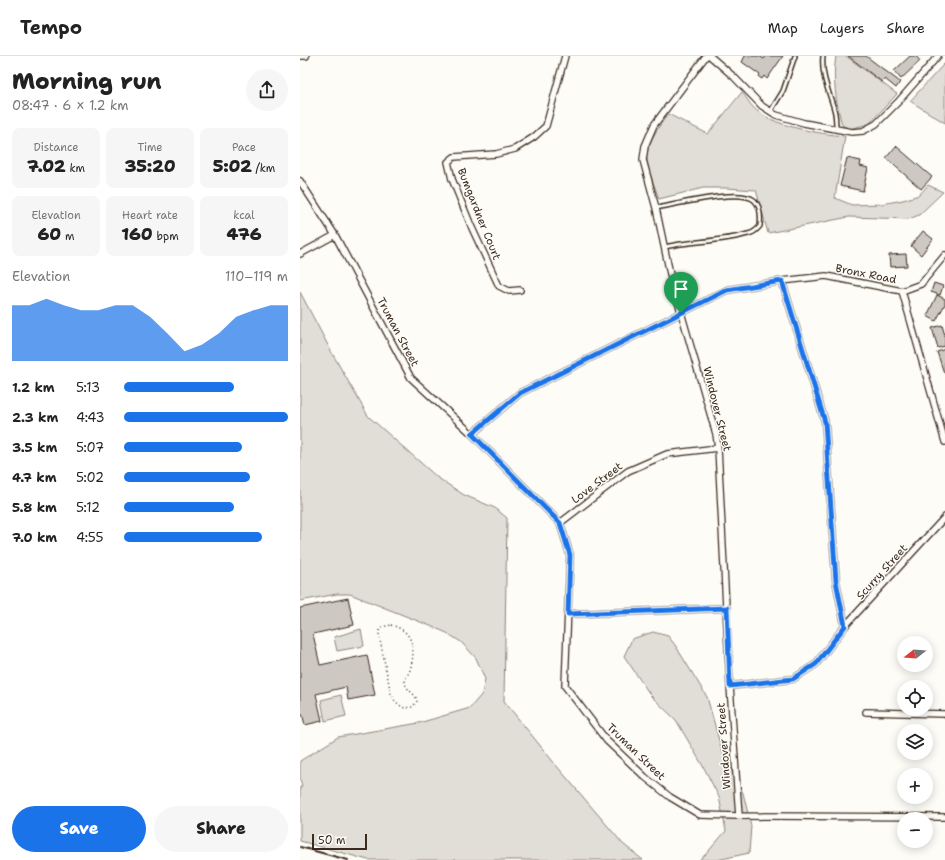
<!DOCTYPE html>
<meta charset="utf-8">
<style>
:root{--surface:#fff;--page:#f6f6f6;--text:#222;--muted:#767676;--line:#e0e0e0;--accent:#1a73e8}
body{margin:0;font-family:"Shantell Sans",sans-serif;background:var(--page);color:var(--text);height:100vh;display:flex;flex-direction:column;font-size:15px;white-space:nowrap}
*{box-sizing:border-box;margin:0}
p{font-size:13px;color:var(--muted)}
.icon{flex:none;width:22px;height:22px;fill:none;stroke:currentColor;stroke-width:2;stroke-linecap:round;stroke-linejoin:round}
.map{position:relative;flex:1;overflow:hidden}
.side{display:flex;flex-direction:column;background:var(--surface);width:300px}
.side>*{flex:none}
.needle{width:26px;rotate:253deg}
.controls{position:absolute;left:597px;top:580px;display:grid;gap:8px}
.controls a{display:grid;place-items:center;width:36px;height:36px;border-radius:50%;background:var(--surface);box-shadow:0 2px 10px #0003;font-size:20px}
.scale{position:absolute;left:12px;bottom:10px;width:55px;box-sizing:border-box;padding-left:4px;border:2px solid #3b2a1e;border-top:0;font-size:11px;line-height:14px;white-space:nowrap;color:#3b2a1e;-webkit-text-stroke:3px #fdfcf7;paint-order:stroke}
.pin{position:absolute;display:grid;place-items:center;width:34px;height:34px;color:#fff;margin:-41px -17px;border-radius:50% 50% 50% 0;rotate:-45deg;box-shadow:0 0 4px #0007}
.pin .icon{rotate:45deg}
.round{display:grid;place-items:center;flex:none;width:42px;height:42px;border-radius:21px;background:var(--page)}
.headline{display:flex;align-items:center;justify-content:space-between;height:68px;padding:0 12px}
h1{font-size:22px;font-weight:800;line-height:30px}
.figures{display:grid;grid-template-columns:repeat(3,1fr);gap:6px;height:68px;padding:4px 12px}
.figures div{display:grid;align-content:center;border-radius:8px;background:var(--page);text-align:center}
.figures b{font-size:17px;font-weight:800}
.figures small{font-size:11px;font-weight:400}
.figures p{font-size:11px}
.chart{height:112px;padding:8px 12px}
.chart p{display:flex;justify-content:space-between}
.chart svg{width:100%;height:72px;margin-top:4px;fill:var(--accent);opacity:.7}
.button{display:flex;gap:8px;margin-top:auto;padding:8px 12px}
.button a{flex:1;height:46px;border-radius:24px;background:var(--accent);color:#fff;font-size:16px;font-weight:800;line-height:46px;text-align:center}
.button a+a{background:var(--page);color:var(--text)}
ul{padding:0 12px;list-style:none;font-size:13px}
li{display:grid;grid-template-columns:64px 48px 1fr;align-items:center;height:30px}
li i{height:10px;border-radius:5px;background:var(--accent)}
header{display:flex;align-items:center;gap:24px;box-sizing:border-box;height:56px;padding:0 20px;background:var(--surface);border-bottom:1px solid var(--line)}
header strong{font-size:19px}
nav{display:flex;gap:22px;margin-inline-start:auto;font-size:14px}
main{display:flex;flex:1;min-height:0}
.map>svg:first-child{display:block}
.green{fill:#e1ded7;stroke:#8e847a}
.building{fill:#cdc8c2;stroke:#3b2a1e}
.lines{fill:none;stroke-linecap:round;stroke-linejoin:round}
.lane-casing{stroke:#3b2a1e;stroke-width:6}
.street-casing{stroke:#3b2a1e;stroke-width:8}
.path{stroke:#3b2a1e;stroke-width:1.5;stroke-dasharray:1 3;stroke-linecap:butt}
.lane{stroke:#fdfcf7;stroke-width:3}
.street{stroke:#fdfcf7;stroke-width:5.5}
.rail{stroke:#3b2a1e;stroke-width:2}
.route-casing{stroke:#fff;stroke-width:8}
.route{stroke:#1a73e8;stroke-width:5}
.labels{text-anchor:middle;dominant-baseline:central;stroke-width:3;stroke-linejoin:round;paint-order:stroke}
.street-label{font-size:11px;fill:#3b2a1e;stroke:#fdfcf7}
</style>
<header>
<strong>Tempo</strong>
<nav><a>Map</a><a>Layers</a><a>Share</a></nav>
</header>
<main>
<section class="side">
<div class="headline"><div><h1>Morning run</h1><p>08:47 · 6 × 1.2 km</p></div><a class="round"><svg class="icon" aria-label="share" viewBox="0 0 24 24"><path d="M12 15V3M7 8l5-5 5 5M5 13v7h14v-7"/></svg></a></div>
<div class="figures">
<div><p>Distance</p><b>7.02<small> km</small></b></div>
<div><p>Time</p><b>35:20</b></div>
<div><p>Pace</p><b>5:02<small> /km</small></b></div>
</div>
<div class="figures">
<div><p>Elevation</p><b>60<small> m</small></b></div>
<div><p>Heart rate</p><b>160<small> bpm</small></b></div>
<div><p>kcal</p><b>476</b></div>
</div>
<div class="chart"><p><span>Elevation</span>110–119 m</p>
<svg viewBox="0 0 160 44" preserveAspectRatio="none"><path d="M0 44V10L10 10L20 6L30 10L40 13L50 13L60 10L70 10L80 17L90 27L100 38L110 34L120 27L130 17L140 13L150 10L160 10V44z"/></svg>
</div>
<ul>
<li><b>1.2 km</b>5:13<i style="width:67%"></i></li>
<li><b>2.3 km</b>4:43<i style="width:100%"></i></li>
<li><b>3.5 km</b>5:07<i style="width:72%"></i></li>
<li><b>4.7 km</b>5:02<i style="width:77%"></i></li>
<li><b>5.8 km</b>5:12<i style="width:67%"></i></li>
<li><b>7.0 km</b>4:55<i style="width:84%"></i></li>
</ul>
<div class="button"><a>Save</a><a>Share</a></div>
</section>
<div class="map">
<svg width="645" height="804" viewBox="0 0 645 804">
<rect width="100%" height="100%" fill="#fdfcf7"/>
<filter id="ink" filterUnits="userSpaceOnUse"><feTurbulence type="fractalNoise" baseFrequency=".025" numOctaves="2"/><feDisplacementMap in="SourceGraphic" scale="8" xChannelSelector="R" yChannelSelector="G"/><feConvolveMatrix kernelMatrix="1 2 1 2 8 2 1 2 1" color-interpolation-filters="sRGB"/></filter>
<g filter="url(#ink)">
<path class="green" d="M536,0h10l51,38 -28,30 -20,5 -7,-4c-6,-23 -10,-46 -6,-69z
M644,8h1v59l-35,-22z
M442,36c4,5 7,11 11,15 17,19 67,27 92,29l-10,62 17,7 29,-1 22,-4 16,-5 9,-10 15,7 -24,23 -10,4 -60,-2 -81,16 -12,-43 -30,-2h-23l-44,11c-4,-12 -10,-26 -12,-39 -2,-15 13,-35 21,-46l40,20z
M0,236l32,61 36,63 70,62 26,17 31,13 12,10 -3,183 51,63 68,80 20,16h-275l-68,-19v-54h2l-2,-9v-17l38,-24 81,-14 51,-15 12,-14 3,-15 -9,-21 -15,-16 -14,-9 -19,-8 -78,-31h-13l-37,7z
M61,573l3,17 -27,5 -3,-14z
M353,576l15,4 7,9 32,52 15,54 21,42 8,33 -2,27 -32,7h-18l7,-6 20,-23 -7,-34 -15,-29 -28,-48 -25,-24 -27,-40 8,-17z
M41,639l5,21 -21,5 -4,-21z"/>
<path class="building" d="M445,0h14l5,3 2,-3h17l-16,23 -3,-3 -2,3 -3,-2 1,-2 -18,-13z
M548,0h18l34,26 -4,6 -11,-9 -3,3z
M610,0h6l4,5 -19,18 -7,-8z
M596,90l36,31 -11,12 -35,-31z
M547,102l14,3 -1,5 8,2 -5,23 -23,-5z
M623,175l10,8 -12,16 -10,-9z
M606,198l1,12 -17,1 -1,-12z
M634,227l9,3 -3,9 -9,-3z
M637,239l8,4v5l-9,17 -9,-5z
M642,269l3,11v10l-7,2 -6,-20z
M645,293v24h-1l-7,-21z
M48,542l6,27 -41,9 7,31 47,-10 8,40 -27,5 -2,-13 -30,7 6,27 -17,4 -3,-12 -2,1v-106z"/>
<g class="lines">
<defs>
<path id="lane" d="M523,0c-2,20 6,35 11,53 2,6 2,13 2,20
M470,56l13,-21 12,-35
M356,152c19,-3 83,-20 98,-8 7,6 7,17 6,26 -3,4 -7,7 -12,8 -28,8 -57,7 -84,13"/>
<path id="street" d="M0,0h6
M406,0l-52,69 -9,21 -2,14 13,48 14,66 46,160 2,14 12,238 9,130
M410,0l24,21 28,29 14,9 28,8 48,9 11,-1 13,-7 22,-22 40,-46
M0,125l35,54 76,143 61,56 88,89 10,32 -5,131 42,55 38,36 25,20 30,18 39,1 206,1
M0,198l35,-19
M482,225l43,141 11,159 9,45
M220,234l-11,1 -10,-5 -27,-58 -20,-49 -4,-17 6,-5 42,-3 19,-5 19,-12 12,-11 19,-70
M602,235l43,151
M172,378l48,-41 207,-103 55,-9 44,-5 76,15 19,-7 24,-29
M260,467l68,-52 39,-17 51,-6
M268,558l159,-6
M430,630l63,-7 23,-15 29,-38 100,-109
M566,656l79,2"/>
</defs>
<use href="#lane" class="lane-casing"/>
<use href="#street" class="street-casing"/>
<path class="path" d="M91,569c23,6 25,25 19,45 -1,4 -5,7 -5,11 0,10 12,12 12,21l-5,5 -7,1 -3,-1 -7,-6 -4,-7 -12,-59 1,-5 2,-3z"/>
<use href="#lane" class="lane"/>
<use href="#street" class="street"/>
<path class="rail" d="M0,791l48,13"/>
</g>
</g>
<g class="lines" filter="url(#ink)">
<defs>
<path id="route" d="M482,225l43,141 11,159 9,45 -29,38 -23,15 -63,7 -3,-78 -159,6 2,-59 -10,-32 -88,-89 48,-41 207,-103z"/>
</defs>
<use href="#route" class="route-casing"/>
<use href="#route" class="route"/>
</g>
<g class="labels">
<g class="street-label">
<text transform="translate(179 158) rotate(68)">Bumgardner Court</text>
<text transform="translate(566 218) rotate(11)">Bronx Road</text>
<text transform="translate(98 276) rotate(62)">Truman Street</text>
<text transform="translate(417 353) rotate(76)">Windover Street</text>
<text transform="translate(297 427) rotate(-37)">Love Street</text>
<text transform="translate(582 516) rotate(-48)">Scurry Street</text>
<text transform="translate(424 690) rotate(-94)">Windover Street</text>
<text transform="translate(336 696) rotate(44)">Truman Street</text>
</g>
</g>
</svg>
<div class="controls">
<a><svg class="needle" viewBox="-14 -14 28 28"><path d="M0-13l5 13h-10z" fill="#e53935"/><path d="M0 13l5-13h-10z" fill="#767676"/></svg></a>
<a><svg class="icon" aria-label="locate" viewBox="0 0 24 24"><circle cx="12" cy="12" r="6"/><path d="M12 2v4M12 18v4M2 12h4M18 12h4"/></svg></a>
<a><svg class="icon" aria-label="layers" viewBox="0 0 24 24"><path d="M12 4l9 5-9 5-9-5zM3 14l9 5 9-5"/></svg></a>
<a>+</a>
<a>−</a>
</div>
<div class="scale">50 m</div>
<div class="pin" style="left:381px;top:257px;background:#1e9e55"><svg class="icon" aria-label="arrive" viewBox="0 0 24 24"><path d="M6 21V4h12l-3 4 3 4H6"/></svg></div>
</div>
</main>
